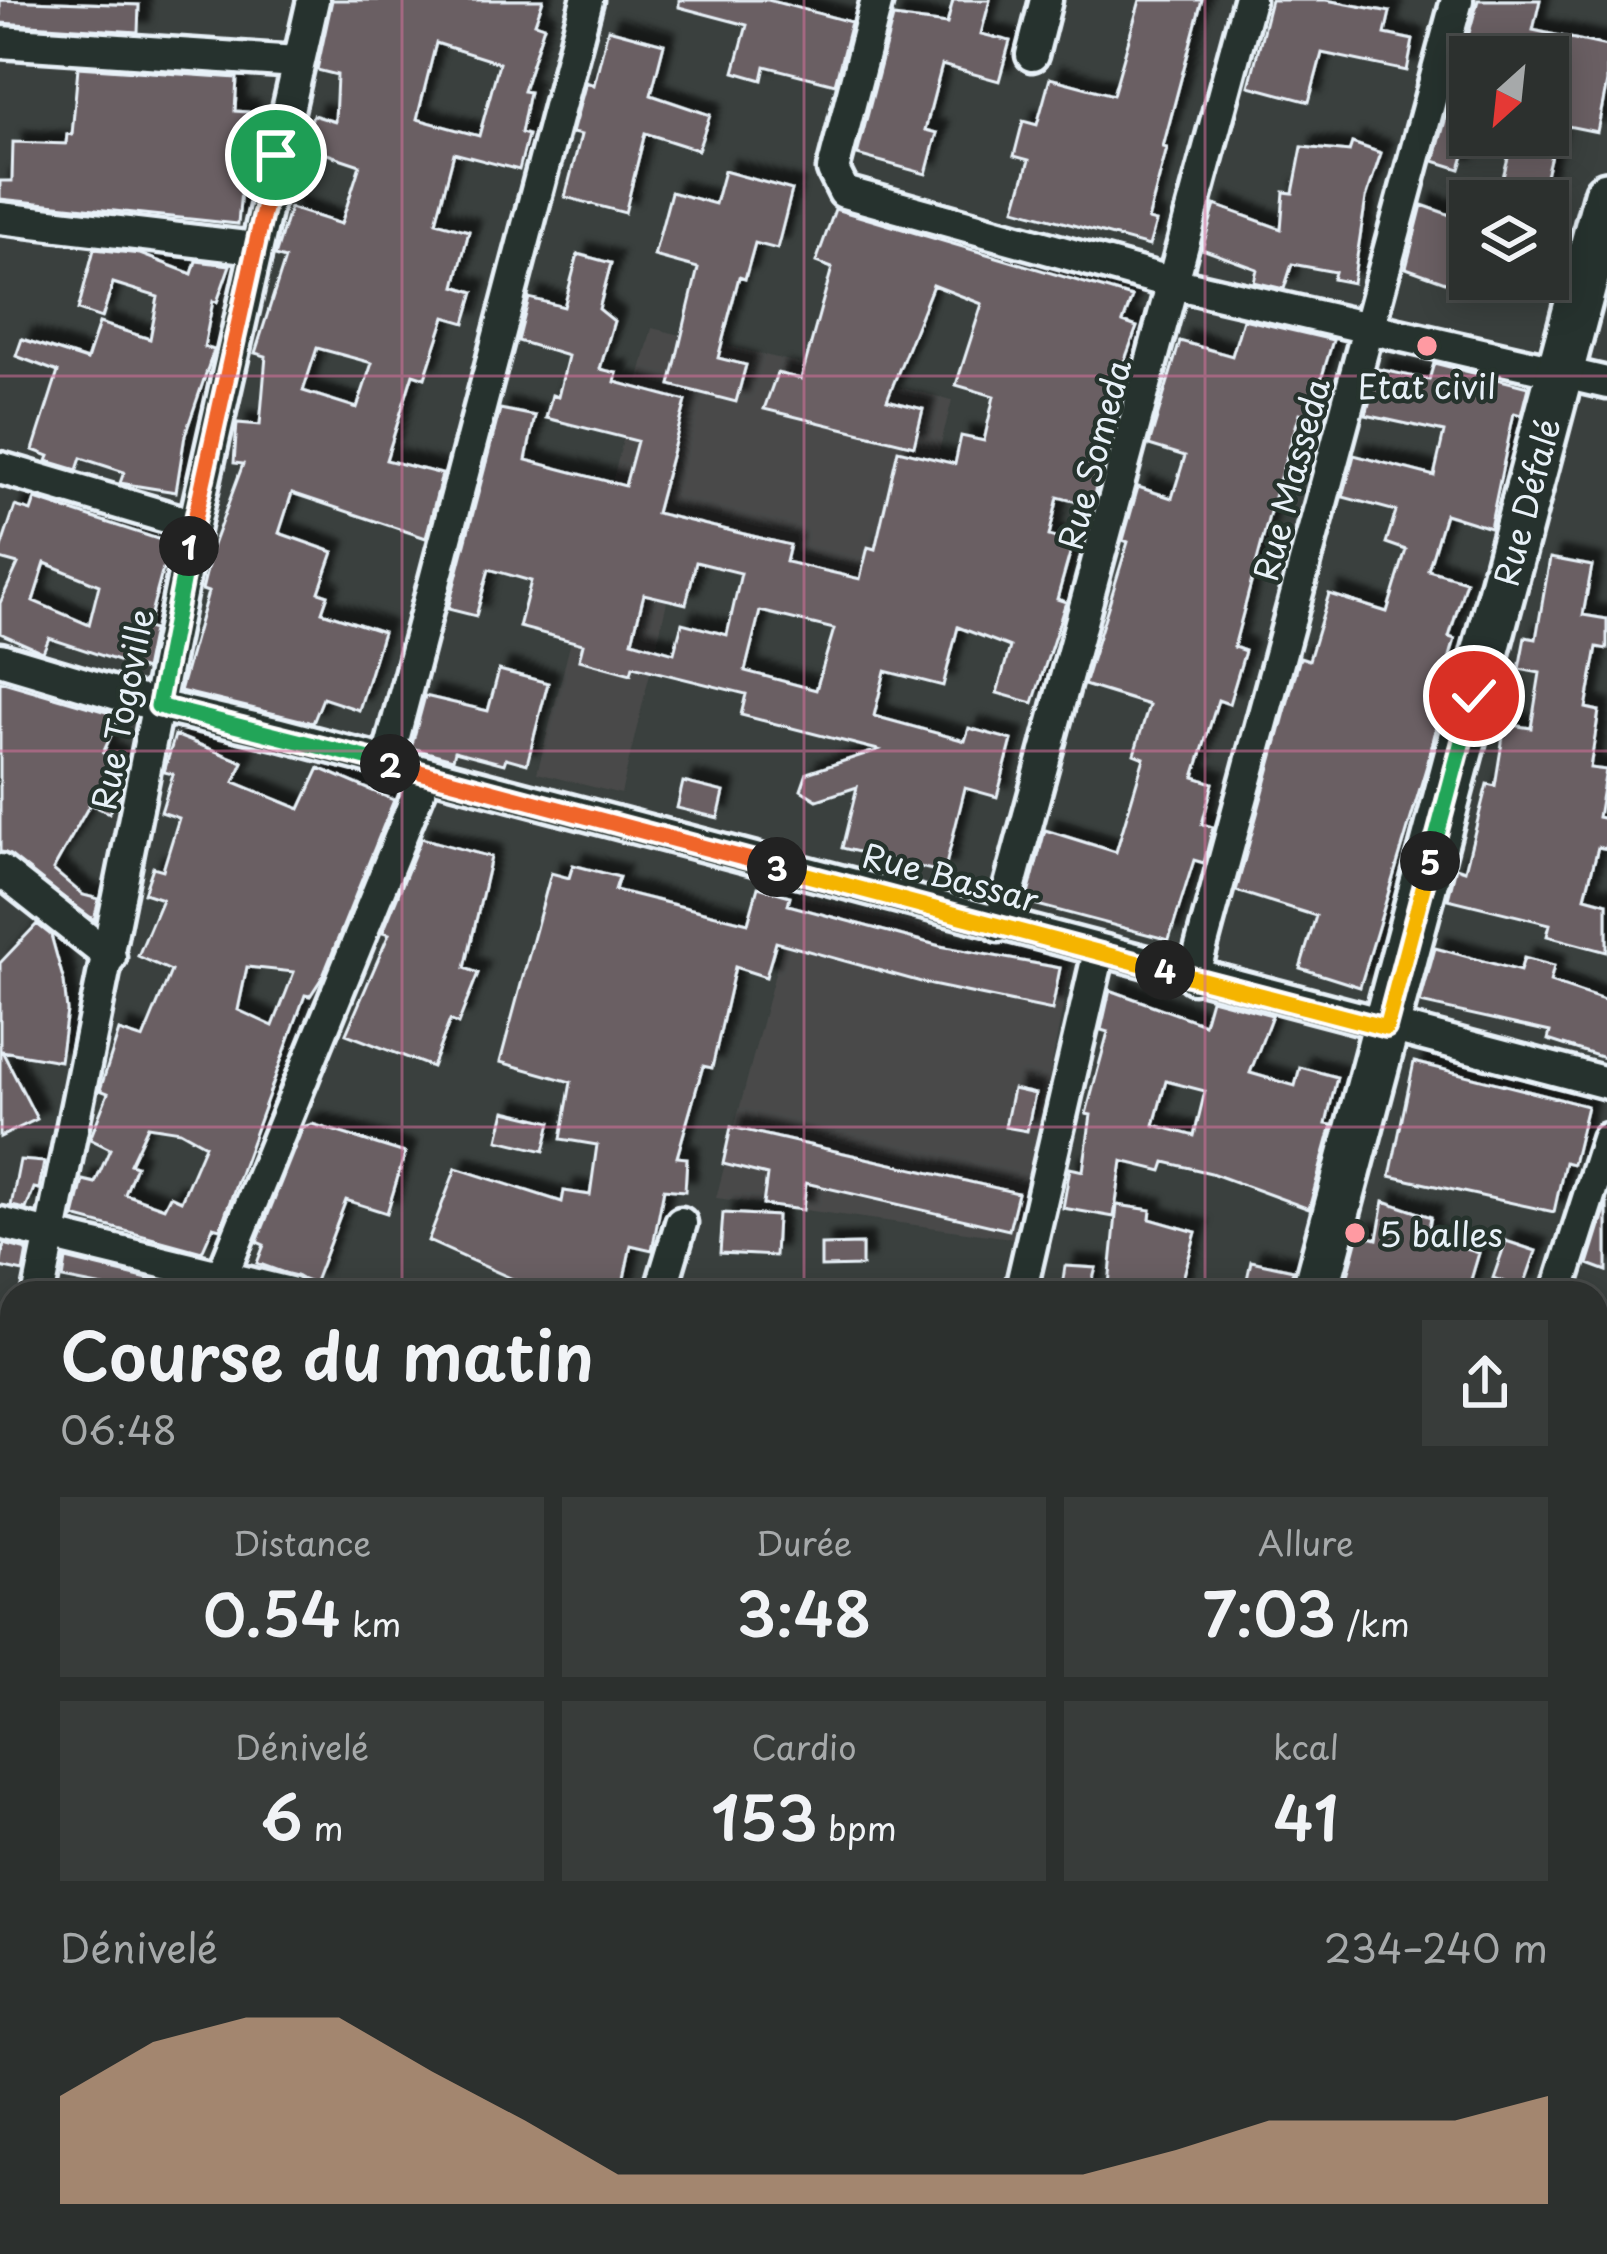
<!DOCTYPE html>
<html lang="fr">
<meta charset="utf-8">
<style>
:root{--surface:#2c302e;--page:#383c3a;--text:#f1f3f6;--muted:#a6a9aa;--line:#484b4a;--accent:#d6ab8b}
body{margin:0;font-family:"Playpen Sans",sans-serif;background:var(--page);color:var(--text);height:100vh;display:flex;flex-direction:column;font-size:45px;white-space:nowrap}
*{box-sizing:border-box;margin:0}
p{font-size:39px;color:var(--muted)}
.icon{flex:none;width:66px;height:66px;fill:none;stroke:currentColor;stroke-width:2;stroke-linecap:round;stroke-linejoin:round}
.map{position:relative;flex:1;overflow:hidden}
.panel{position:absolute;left:0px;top:1281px;width:1608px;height:975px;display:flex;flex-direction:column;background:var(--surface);border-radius:36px 36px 0 0;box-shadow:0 6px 30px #0003,0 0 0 3px var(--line)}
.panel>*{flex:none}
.needle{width:78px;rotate:207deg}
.fabs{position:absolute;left:1449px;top:36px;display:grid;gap:24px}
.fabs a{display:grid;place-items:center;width:120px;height:120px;border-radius:0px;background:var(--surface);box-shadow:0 6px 30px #0003,0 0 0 3px var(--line);font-size:60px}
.pin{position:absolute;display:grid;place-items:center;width:102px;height:102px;color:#fff;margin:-51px;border:6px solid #fff;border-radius:50%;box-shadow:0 3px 12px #0007}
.km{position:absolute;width:60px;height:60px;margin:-30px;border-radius:50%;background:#222;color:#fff;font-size:33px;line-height:60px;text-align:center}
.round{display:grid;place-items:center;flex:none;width:126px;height:126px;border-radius:0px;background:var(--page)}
.summary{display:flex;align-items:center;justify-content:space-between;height:204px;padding:0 60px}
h1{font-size:66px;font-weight:600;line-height:90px}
.figures{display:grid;grid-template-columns:repeat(3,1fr);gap:18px;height:204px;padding:12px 60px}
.figures div{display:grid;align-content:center;border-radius:0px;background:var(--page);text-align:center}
.figures b{font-size:60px;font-weight:600}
.figures small{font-size:33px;font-weight:400}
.figures p{font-size:33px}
.chart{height:336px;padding:24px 60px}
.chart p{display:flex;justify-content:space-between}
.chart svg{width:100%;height:216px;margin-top:12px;fill:var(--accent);opacity:.7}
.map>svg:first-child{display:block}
.built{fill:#484949}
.building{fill:#6a5f64;stroke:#e8f1f8;stroke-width:3;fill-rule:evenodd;filter:url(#shadow)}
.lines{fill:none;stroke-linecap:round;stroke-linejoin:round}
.street-casing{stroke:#e8f1f8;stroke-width:39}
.secondary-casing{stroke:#e8f1f8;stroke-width:54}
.street{stroke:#26332d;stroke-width:30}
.secondary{stroke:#26332d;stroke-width:45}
.split-1-casing{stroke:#fff;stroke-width:24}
.split-2-casing{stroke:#fff;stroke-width:24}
.split-3-casing{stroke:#fff;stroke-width:24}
.split-4-casing{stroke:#fff;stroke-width:24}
.split-5-casing{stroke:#fff;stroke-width:24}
.split-6-casing{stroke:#fff;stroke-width:24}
.split-1{stroke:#f0652b;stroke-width:15}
.split-2{stroke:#22a559;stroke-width:15}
.split-3{stroke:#f0652b;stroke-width:15}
.split-4{stroke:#f5b400;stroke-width:15}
.split-5{stroke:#f5b400;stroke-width:15}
.split-6{stroke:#22a559;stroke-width:15}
.grid{fill:none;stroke:#d16f9a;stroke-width:3;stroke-opacity:0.55}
.poi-dot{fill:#ff9aa2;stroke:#26332d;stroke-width:4.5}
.labels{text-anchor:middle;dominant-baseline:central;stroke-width:9;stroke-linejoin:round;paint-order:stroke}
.poi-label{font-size:33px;fill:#e8f1f8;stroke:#26332d}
.street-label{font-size:33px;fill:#e8f1f8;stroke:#26332d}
</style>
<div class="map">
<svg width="1607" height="2254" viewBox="0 0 1607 2254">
<defs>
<filter id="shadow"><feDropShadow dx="11" dy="-11" stdDeviation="3" flood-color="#0009"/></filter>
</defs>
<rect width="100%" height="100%" fill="#3a403e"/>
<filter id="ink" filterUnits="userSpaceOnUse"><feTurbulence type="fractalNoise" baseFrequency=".00833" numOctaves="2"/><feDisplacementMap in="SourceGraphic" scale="24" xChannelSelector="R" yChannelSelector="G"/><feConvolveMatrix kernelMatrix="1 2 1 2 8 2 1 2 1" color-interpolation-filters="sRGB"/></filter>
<g filter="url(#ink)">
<path class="built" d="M652,328l300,72 -54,213 -221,-53 -56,234 -84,-21z
M796,893l150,38 -2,13 126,26 -52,269 -302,-41z"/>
<path class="building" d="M0,0l139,5 -1,27 -138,-9z
M332,0h211l-8,23 9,3 -21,65 6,1 -8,41 7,2 -9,35 -65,-17 -18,69 33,9 -14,55 19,6 -9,31 -20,-6 -20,61 -12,-4 -27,86 56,14 -16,64 -134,-45 -13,40 54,19 -14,40 9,3 -6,17 61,20 -24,78 -36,-12 -10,25 -133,-32 28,-99 -6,-2 11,-45 30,-81 -9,-1 3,-40 23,2 6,-69 -11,-3 30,-94 -10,-3 15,-48 51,16 19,-59 -57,-19 10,-31 22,7 2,-47 -20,-5zM436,43l63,20 -20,73 -62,-17zM317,348l55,15 -15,45 -54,-17z
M679,0h89l83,22 -16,62 -70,-18 -3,14 -28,-8 13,-47 -68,-18z
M953,0h37l-9,34 29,7 -11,40 -57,-16 -17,65 12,3 -11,41 -69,-19 36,-138 54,7z
M1140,0h62l-39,147 4,1 -19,72 8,2 -7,24 -134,-37 14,-49 -15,-4 9,-35 14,4 13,-47 63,17z
M1271,0h55l64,12 -5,22 28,6 -6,31 -85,-18 -13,49 -60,-16z
M1478,0h62l-7,30 74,16v36l-10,50 -49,-10v-65h-78v79l-10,33 -26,-8z
M608,29l56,15 -13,51 59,20 -12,35 -53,-17 -20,80 -60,-16 16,-62 -9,-2 14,-51 8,3z
M78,67l159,11 -2,33 13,1 -10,112 -238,-25v-18h12l1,-39 53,2 1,-10 5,1z
M1514,135h42l-13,52 -40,-10z
M1352,143l29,10 -15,45 -13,85 -20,-4 2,-7 -43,-8 -8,25 -30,-7 3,-13 -55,-20 13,-44 66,24 3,-37 9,1 9,-46 47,5z
M724,171l68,19 -15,59 -22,-6 -10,36 -6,-2 -21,81 28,7 -10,37 -66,-17 28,-117 -44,-12 17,-64 44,12z
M1422,205l48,17v43l-8,23 -56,-20z
M835,209l297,88 -9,25 14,5 -21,57 -24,122 -34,-9 -9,39 24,7 -16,56 9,3 -33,101 -36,-10 13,-46 -52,-20 -15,59 -58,-15 -11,45 91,25 4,-13 43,12 -15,57 -32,-9 -21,85 -102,-25 15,-61 -40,13 -16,-10 6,-17 71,-23 -137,-35 5,-21 -113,-28 -2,8 -52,-14 4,-16 -64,-17 12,-46 -42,-12 -13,47 -28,-7 52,-200 35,7 -9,44 99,26 12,-45 -91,-23 6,-23 6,2 10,-41 -50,-15 11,-43 35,9 14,-53 33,9 -12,46 15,12 -14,48 17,4 -2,9 71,19 -30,112 134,32 -4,17 74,17 8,-32 7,2 23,-99 57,14 6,-28 23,5 10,-45 -38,-11 26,-81 -49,-19 -46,115 36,9 -9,37 -150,-37 13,-36 24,6 31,-111 -16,-6zM696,562l45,11 -14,62 -45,-12 -8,30 -42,-12 12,-47 42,10zM760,611l74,18 -18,61 -71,-19z
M94,249l46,5 52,20 4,-13 34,4 -13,37 -4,-1 -9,46 10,3 -29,85 -9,57 -56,-9 4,-11 -43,-14 -4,12 -30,-9 2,-5 -16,-6 25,-78 -42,-16 6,-17 65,21 12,-37 51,16 8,-42 -45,-14 -11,35 -24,-8z
M1243,319l90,21 -23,76 -10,-3 -26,84 -40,150 11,4 -16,53 -11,-4 -24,77 19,6 -11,41 11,3 -9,36 -10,-3 -25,80 -143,-38 19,-72 71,22 28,-94 -10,-4 15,-49 -65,-20 44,-143 -5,-2 15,-53 34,11 13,-42 -36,-11 31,-104 52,15z
M1434,363l94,24 -7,28 -7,-2 -24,115 -45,-14 -17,56 38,11 -17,56 6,2 -20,69 6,1 -13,53 -68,225 -60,-19 16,-52 -80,-25 64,-234 9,3 20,-66 58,18 19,-62 -20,-7 10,-32 -53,-14 11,-42 80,21 10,-44 -78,-17 12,-46 51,11z
M35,499l135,44 -23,85 6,2 -8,40 -96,-32 -6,14 -43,-19v-30l18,-39 -18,-5v-8l15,-45 16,5zM45,563l54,22 -10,40 -56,-24z
M1550,558l42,8 -9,49 24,4v30l-10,-2 -11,61 13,3 -9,57 16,2 -8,47 9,2v30l-9,-2 -13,50 22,6v49l-60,-16 3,-12 -102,-25 8,-32 9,3 22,-86 8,2 10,-62 26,4 9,-55 -21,-4 6,-32 11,2z
M499,670l49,13 -21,81 -21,-6 -2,6 -49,-13 -2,8 -42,-11 14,-52 63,15z
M0,681l120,35 -17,37 23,11 -6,28 -11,21 -19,-9 -37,66 30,25 16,4 -5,21 -94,-69z
M175,735l68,27 -9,20 66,27 19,-41 75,32 -71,176 -13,20 -5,-1 -85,234 -7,-2 -11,25 -128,-35 9,-37 12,3 15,-34 -20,-10 18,-46 -8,-3 19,-59 24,8 28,-68 -33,-15 24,-57 -18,-6 9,-26 10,3 16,-52 -18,-6 12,-38 -9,-2zM247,967l47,5 -21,54 -35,-16zM148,1126l32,5 25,14 -24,56 -11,-5 -6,12 -39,-14 11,-28 -6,-2z
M683,782l41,10 -6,26 -41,-10z
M421,838l70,19 -26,111 13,5 -20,51 -8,-4 -18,47 -86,-33 43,-100 -6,-2z
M573,865l46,12 -4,13 133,33 10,-36 32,9 -2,9 152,41 120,22 -8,42 -120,-25 -156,-43 -10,35 -31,-10 -23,101 -9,-2 -26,91 10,1 -2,33 -21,-2 -12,61 -21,-5 -10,48h-77l-116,-52 28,-73 106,34 2,-11 26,4 7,-50 -36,-6 10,-57 -71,-20 51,-189 18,5z
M37,924l14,11 13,47 3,29 -7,50 -58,-10 35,68 -37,18v-174z
M1435,948l85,23 4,-13 30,8 -4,16 57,19v58l-59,-19 2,-8 -130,-29z
M1110,990l94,34 7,-25 61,16 -22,58 45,13 5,-19 37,10 -11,47 6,1 -23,84 -98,-36 -46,-11 -3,9 -40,-10 -8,56 -51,-9 7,-40 13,3 8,-56 -5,-1 22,-82 -7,-2zM1166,1081l39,10 -11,45 -40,-11z
M1414,1062l173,44 -14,58 -8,-2 -11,50 -164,-36z
M1013,1089l22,5 -8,37 -22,-4z
M505,1111l46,11 -7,29 -46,-11z
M312,1124l93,29 -18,60 -41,-13 -32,84 -57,-21 7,-18 -7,-3 46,-115z
M731,1127l287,66 -9,37 -203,-47 -3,27 -40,-5 4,-30 -44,-11z
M20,1160l24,2 -5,27 -5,-1 -8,21 -15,-3z
M1384,1201l47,16 -4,20 52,16 -12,40h-86l-35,-10 13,-49 18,5z
M1607,1203v68l-19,-7z
M1117,1205l34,5 -1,9 46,13 -17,61 -70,-8z
M723,1213l54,3 -2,40 -55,-3z
M1506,1241l30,10 -13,37 -30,-10z
M4,1244l23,6 -4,22 -23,-5z
M862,1244v22l-41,1v-22z
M66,1259l119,29 -2,5h-50l-70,-14z
M1251,1261l42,9 -6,23h-43z
M1065,1266l31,2 -7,25h-28z"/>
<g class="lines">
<defs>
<path id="street" d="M877,0l-44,170 11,22 333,92 430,99
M0,42l297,20
M1032,55l14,-55
M0,218l255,30
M0,468l194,57
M0,659l158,47 118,27 1331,350
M387,763l200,-763
M0,870l110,87
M999,926l250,-926
M1193,977l264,-977
M0,1223l290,70
M39,1293l155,-768 119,-525
M215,1293l211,-519
M660,1293l21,-70
M1020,1293l79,-341
M1558,1293l49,-154
M0,1511l12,-67
M1596,1671l11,3
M0,1761l12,3
M1596,1892l11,-49
M0,2089l12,3
M1596,2180l11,3
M602,2244l37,10
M295,2254l5,-10
M790,2254l2,-10
M1293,2254l3,-10
M1510,2254l3,-10"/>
<g id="secondary">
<path id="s1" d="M1315,1293l292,-1098"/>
<path d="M1060,2254l3,-10"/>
</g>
</defs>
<use href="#street" class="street-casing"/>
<use href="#secondary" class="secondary-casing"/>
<use href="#street" class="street"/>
<use href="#secondary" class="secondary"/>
</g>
</g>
<g class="lines" filter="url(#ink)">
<defs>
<path id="split-1" d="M189,546l87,-391"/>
<path id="split-2" d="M189,546l-31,160 232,58"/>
<path id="split-3" d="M390,764l387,103"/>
<path id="split-4" d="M777,867l388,103"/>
<path id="split-5" d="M1165,970l221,58 44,-167"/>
<path id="split-6" d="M1430,861l44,-165"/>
</defs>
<use href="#split-1" class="split-1-casing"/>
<use href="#split-2" class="split-2-casing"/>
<use href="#split-3" class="split-3-casing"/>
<use href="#split-4" class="split-4-casing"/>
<use href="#split-5" class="split-5-casing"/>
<use href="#split-6" class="split-6-casing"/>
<use href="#split-1" class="split-1"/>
<use href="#split-2" class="split-2"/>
<use href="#split-3" class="split-3"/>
<use href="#split-4" class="split-4"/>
<use href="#split-5" class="split-5"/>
<use href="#split-6" class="split-6"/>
</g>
<path class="grid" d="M402,0v1293M804,0v1293M1205,0v1293M0,376h1607M0,751h1607M0,1127h1607M0,1503h12M1596,1503h11M0,1878h12M1596,1878h11M402,2244v10M804,2244v10M1205,2244v10"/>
<g class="poi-dot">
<circle cx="1427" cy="346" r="12"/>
<circle cx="1355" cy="1233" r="12"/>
</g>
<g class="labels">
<g class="poi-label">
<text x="1427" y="385">Etat civil</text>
<text x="1379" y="1233" text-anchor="start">5 balles</text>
</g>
<g class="street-label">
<text transform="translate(1093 454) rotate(-75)">Rue Someda</text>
<text transform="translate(1290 479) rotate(-75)">Rue Masseda</text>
<text stroke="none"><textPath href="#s1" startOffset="819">Rue Défalé</textPath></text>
<text transform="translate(121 709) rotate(-79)">Rue Togoville</text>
<text transform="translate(951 876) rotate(15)">Rue Bassar</text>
</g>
</g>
</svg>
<div class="fabs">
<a><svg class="needle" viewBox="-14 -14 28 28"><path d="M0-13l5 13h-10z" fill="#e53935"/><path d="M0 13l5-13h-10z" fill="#a6a9aa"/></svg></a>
<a><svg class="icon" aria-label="layers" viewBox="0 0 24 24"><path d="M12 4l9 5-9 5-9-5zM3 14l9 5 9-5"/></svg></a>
</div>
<div class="pin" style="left:276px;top:155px;background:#1e9e55"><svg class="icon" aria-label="arrive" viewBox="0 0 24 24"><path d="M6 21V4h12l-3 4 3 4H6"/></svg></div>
<div class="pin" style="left:1474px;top:696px;background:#d93025"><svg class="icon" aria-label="check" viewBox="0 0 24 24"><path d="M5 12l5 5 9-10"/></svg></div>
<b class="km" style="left:189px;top:546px">1</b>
<b class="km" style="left:390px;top:764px">2</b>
<b class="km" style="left:777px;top:867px">3</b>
<b class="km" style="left:1165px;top:970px">4</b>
<b class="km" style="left:1430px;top:861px">5</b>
<section class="panel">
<div class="summary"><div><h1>Course du matin</h1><p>06:48</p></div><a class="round"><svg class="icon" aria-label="share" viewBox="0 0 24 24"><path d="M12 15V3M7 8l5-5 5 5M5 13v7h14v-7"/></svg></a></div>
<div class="figures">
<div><p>Distance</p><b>0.54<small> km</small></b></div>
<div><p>Durée</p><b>3:48</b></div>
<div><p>Allure</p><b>7:03<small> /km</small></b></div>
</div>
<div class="figures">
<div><p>Dénivelé</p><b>6<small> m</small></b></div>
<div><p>Cardio</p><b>153<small> bpm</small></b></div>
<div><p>kcal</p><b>41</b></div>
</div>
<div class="chart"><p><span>Dénivelé</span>234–240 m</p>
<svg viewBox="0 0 160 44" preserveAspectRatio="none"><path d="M0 44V22L10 11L20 6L30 6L40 17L50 27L60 38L70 38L80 38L90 38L100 38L110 38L120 33L130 27L140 27L150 27L160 22V44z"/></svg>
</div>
</section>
</div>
